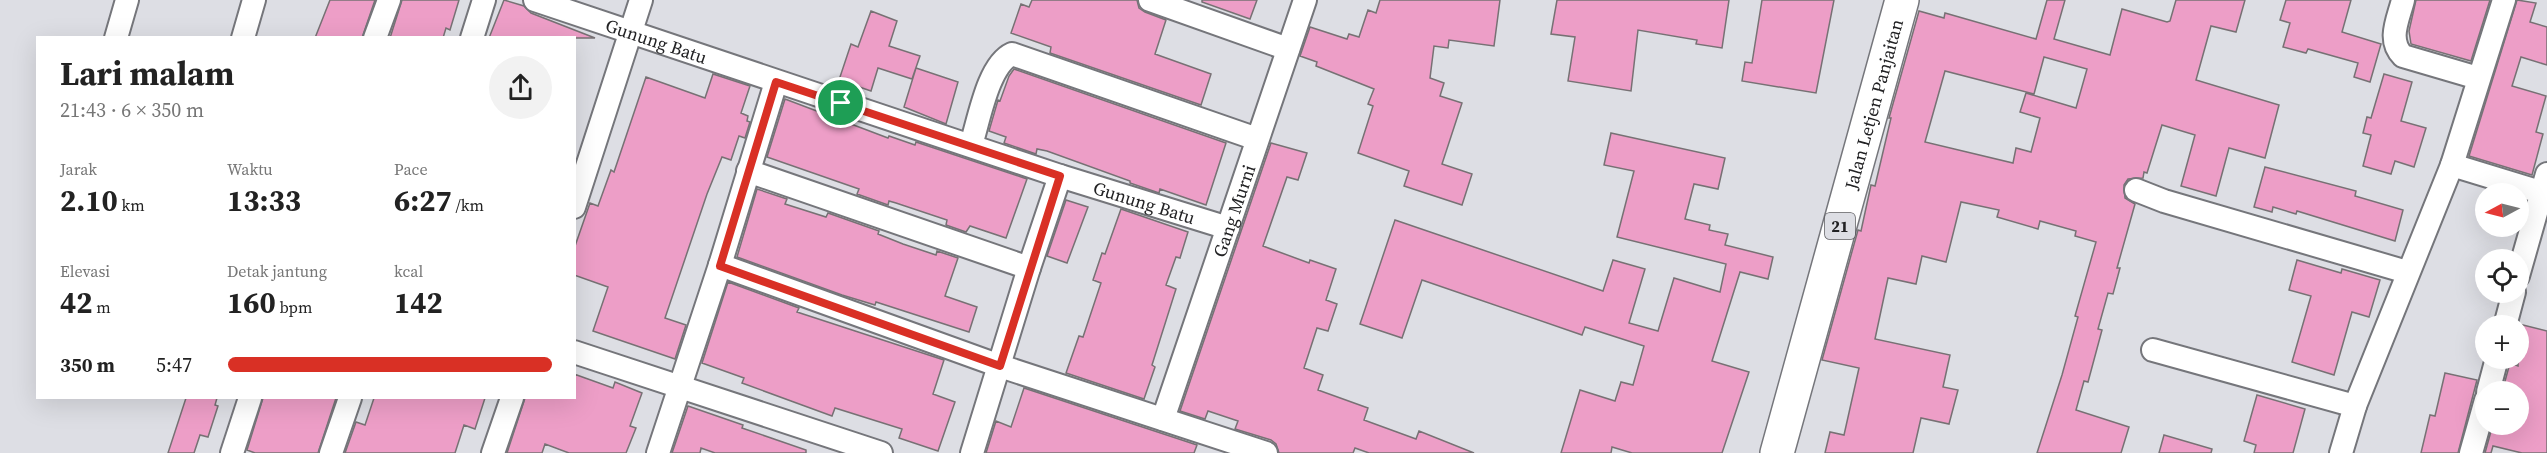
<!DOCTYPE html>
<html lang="id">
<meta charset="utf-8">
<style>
:root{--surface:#fff;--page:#f2f2f2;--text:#222;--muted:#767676;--accent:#d93025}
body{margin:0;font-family:"Source Serif 4",serif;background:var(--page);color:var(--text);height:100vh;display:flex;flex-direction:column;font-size:22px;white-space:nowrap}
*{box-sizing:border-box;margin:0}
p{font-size:20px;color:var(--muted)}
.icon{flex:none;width:33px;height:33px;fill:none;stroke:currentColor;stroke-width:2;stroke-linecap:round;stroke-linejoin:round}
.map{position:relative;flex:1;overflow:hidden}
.details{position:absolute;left:36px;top:36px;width:540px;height:363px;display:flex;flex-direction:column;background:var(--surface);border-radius:0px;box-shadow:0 6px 24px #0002}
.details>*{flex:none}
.needle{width:39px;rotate:263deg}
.fabs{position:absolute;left:2475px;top:183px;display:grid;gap:12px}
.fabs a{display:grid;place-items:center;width:54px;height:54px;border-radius:50%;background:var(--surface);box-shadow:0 6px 24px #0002;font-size:30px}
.pin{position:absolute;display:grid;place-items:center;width:51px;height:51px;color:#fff;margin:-26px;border:3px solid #fff;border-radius:50%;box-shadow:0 2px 6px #0007}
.round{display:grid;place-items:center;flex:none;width:63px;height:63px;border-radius:32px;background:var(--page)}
.head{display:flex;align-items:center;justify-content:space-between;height:102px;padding:0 24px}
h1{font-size:33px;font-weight:700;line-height:45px}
.metrics{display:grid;grid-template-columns:repeat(3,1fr);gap:9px;height:102px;padding:6px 24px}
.metrics div{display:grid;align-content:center}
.metrics b{font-size:30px;font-weight:700}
.metrics small{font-size:16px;font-weight:400}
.metrics p{font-size:16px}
ul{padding:0 24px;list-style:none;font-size:20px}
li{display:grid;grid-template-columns:96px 72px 1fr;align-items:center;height:45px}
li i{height:15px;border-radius:8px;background:var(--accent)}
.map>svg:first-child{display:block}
.building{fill:#ed9ec7;stroke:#777174;stroke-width:1.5;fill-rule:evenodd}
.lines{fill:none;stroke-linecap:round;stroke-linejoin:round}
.minor-casing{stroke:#75767b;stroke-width:26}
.trunk-casing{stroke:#75767b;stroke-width:36}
.minor{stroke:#fff;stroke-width:22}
.trunk{stroke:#fff;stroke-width:33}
.route-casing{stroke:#fff;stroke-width:12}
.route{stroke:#d93025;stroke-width:8}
.labels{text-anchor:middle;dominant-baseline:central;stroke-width:4.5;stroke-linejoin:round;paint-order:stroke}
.shield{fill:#dddee4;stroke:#5a5a5e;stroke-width:1.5}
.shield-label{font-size:16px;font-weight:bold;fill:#222224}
.street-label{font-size:18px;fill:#222224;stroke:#dddee4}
</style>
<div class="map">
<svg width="2547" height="453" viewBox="0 0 2547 453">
<rect width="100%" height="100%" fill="#dddee4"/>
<path class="building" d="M330,0h45l-13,38h-47z
M402,0h57l-9,30 -4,-2 -3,10h-53z
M504,0l20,6 7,7 64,25h-106z
M1032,0h105l2,8 6,4 21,8 -11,34 56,20 -10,31 -151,-52 1,-6 -40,-14 10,-29 8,3z
M1202,0h55l-7,19 -48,-17z
M1380,0h120l-6,46 -45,-6 -1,8 -14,-2 -4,32 14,5 -4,13 22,7 -20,61 30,10 -10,31 -58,-19 5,-15 -51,-18 15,-47 -5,-2 6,-15 -58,-23 1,-4 -17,-6 10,-29 37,12 2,-5 10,3 9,-27 8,3z
M1557,0h172l-7,48 -26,-4 1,-4 -59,-10 -7,61 -63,-10 7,-44 -24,-3z
M1762,0h72l-18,93 -74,-12 3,-19 7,1z
M2047,0h18l-11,39 56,16 12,-46 45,13 3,-1 6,-21h69l-9,32 -25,-6 -15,54 83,25 -14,53 -36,-10 -13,48 -35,-10 14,-51 -33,-10 -15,48 -3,-1 -1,6 -15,1 -4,6 1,13 10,6 -18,64h3l-7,26 -5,-1 -10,36 4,1 -14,52 -4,-1 -8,29 53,17 -8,26h-84l25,-78 16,-58 -3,-1 21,-74 -21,-6 1,-5 -36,-10 -2,8 -41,-12 2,-7 -38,-8 -15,60 -24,-6 -6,28 -28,-6 -13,61 75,16 -7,32 15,3 -9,34 -28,-6 -8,35h-88l5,-21 14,3 15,-67 -37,-8 36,-130 3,1 10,-46 4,1 16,-68h-2l30,-107 25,7 1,-5 91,26zM2044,57l43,12 -11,39 -50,-15 -6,19 20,6 -9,34 -15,-4 -3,15 -88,-21 20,-71 89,23z
M2286,0h65l-9,32 39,12 -11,38 -16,-5 4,-14 -50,-14 -2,4 -23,-6 7,-24 -10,-3z
M2416,0h74l-19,61 -60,-17 -2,-13z
M2517,0l19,3 -6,19 17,5v38l-26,-8 -9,29 34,10 -10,36 7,2 -11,41 -63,-19z
M871,11l26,10 -8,25 31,10 -8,23 -34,-11 -7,23 -32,-11 12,-36 7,3z
M916,68l42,14 -12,42 -42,-17z
M1014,69l212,74 -20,62 -46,-16 -1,4 -29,-10v-2l-83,-30 -10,-2 -1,5 -32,-11 2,-6 -17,-6 9,-31 2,1 9,-25z
M713,74l37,12 -9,27 7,3 -1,5 3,1 -5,16 -6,-2 -8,24 -9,-3 -15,37 -42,124 21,7 -11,34 -82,-28 15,-44 -34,-12v-26l16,-46 8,3 13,-36 3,2 32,-95 59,21z
M2384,74l28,8 -11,39 25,7 -12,39 -19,-6 -4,13 -28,-8 8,-31 -8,-2 4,-16 4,1z
M785,99l103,39 1,-2 26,9 1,-3 111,37 -21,59 -36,-12 -4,6 -20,-7 1,-5 -51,-17 -7,-2 -1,4 -31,-11 2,-5 -92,-32z
M1611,133l114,25 -7,31 -24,-5 -9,35 25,6 -1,5 19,4 -3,11 48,12 -5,22 -28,-7 -28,89 37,11 -27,81h-90l-20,-6 -1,6h-50l19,-63 35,11 6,-19 12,3 11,-39 -59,-19 -3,8 -160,-55 -20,58 -42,-14 35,-104 208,71 10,-31 32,9 -16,54 29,8 16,-53 46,14 6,-28 -109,-27 17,-66 -30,-6z
M1271,143l36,10 -9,27 -11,-3 -24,69 46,17 1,-3 26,9 -10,31 11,4 -9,27 -11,-3 -13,40 19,7 -5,15 50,18 -4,12 52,19 3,-8 55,22h-105l-14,-5 -2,5h-74l-3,-9 -5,-4 -36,-11 3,-8 -30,-10 -3,8 -25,-8z
M2265,167l91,24 -1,5 48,14 -8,31 -98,-30 -1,3 -23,-7 -1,5 -18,-5z
M757,189l30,10 -2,5 41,13 2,-4 51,18 -1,3 25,10 33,11 1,-4 21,7 -13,38 32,11 -8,25 -93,-30 -1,3 -33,-10 -105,-38z
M1066,200l22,7 -21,56 -20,-7z
M1121,209l67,23 -8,26 -4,-1 -10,28 10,4 -24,76 3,2 -11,32 -78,-26 13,-37 4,1 18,-54 -8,-3 9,-27 3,1z
M2297,260l44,13 1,-4 38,11 -11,37 -17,-5 -18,63 -42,-13 19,-66 -22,-6z
M728,282l71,26 -2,4 147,48 -11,34 22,8 -17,49 -39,-13 3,-9 -67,-21 -3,8 -90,-33 2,-5 -42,-15z
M2519,324l28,7v122h-25l-29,-7 -2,7h-6l8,-29h25v-32h-16l8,-29 8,3z
M2445,373l32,7 -19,73h-37l9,-38 5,1z
M574,374l39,14 2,-6 27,11 -12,33 6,2 -10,25h-57l-24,-9 -3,9h-35l18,-55h49z
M1024,388l173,57 -3,8h-208l10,-32 15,6z
M2257,395l48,14 -12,44h-39l2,-8 -12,-4z
M186,398h31l-2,7 3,1 -10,31 -8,-2 -6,18h-26z
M263,398h73l-18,55h-63l-8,-3z
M374,398h111l-10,31 -11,-4 -9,28h-110l11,-31 9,3z
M688,406l55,19 -1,3 64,22v3h-91l-14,-5 -1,5h-28z
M2164,435l48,14 -1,4h-52z"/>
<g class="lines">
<defs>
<g id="minor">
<path id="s1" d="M535,0l525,176 168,52"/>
<path d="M1150,0l138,49"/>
<path d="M2403,0c-5,20 -16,40 0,56l75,22"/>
<path d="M116,38l11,-38"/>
<path d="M243,38l11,-38"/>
<path d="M375,38l14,-38"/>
<path d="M472,38l12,-38"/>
<path d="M971,145c8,-25 17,-80 41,-91l245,85"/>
<path d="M2452,165l95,29"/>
<path d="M748,171l281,97"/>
<path d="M2136,190l28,11 243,71"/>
<path d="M574,207l67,-207"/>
<path d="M720,265l280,101 266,87"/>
<path d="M2518,276l29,-102"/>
<path d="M2505,326l9,-34"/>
<path d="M2153,350l202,56"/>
<path d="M574,352l307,101"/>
<path d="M2488,392l9,-34"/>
<path id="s2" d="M1163,419l142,-419"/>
<path d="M232,453l18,-55"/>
<path d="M331,453l19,-55"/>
<path d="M493,453l19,-55"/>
<path d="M658,453l62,-188 56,-183"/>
<path d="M972,453l57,-185 31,-92"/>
<path d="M2341,453l14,-47 97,-241 52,-165"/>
<path d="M2471,453l15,-53"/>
</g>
<g id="trunk">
<path id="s3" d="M1777,453l125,-453"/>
</g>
</defs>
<use href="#minor" class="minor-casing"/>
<use href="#trunk" class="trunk-casing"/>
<use href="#minor" class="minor"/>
<use href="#trunk" class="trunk"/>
</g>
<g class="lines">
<defs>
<path id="route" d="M776,82l284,94 -60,190 -280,-100z"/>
</defs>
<use href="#route" class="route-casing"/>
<use href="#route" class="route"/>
</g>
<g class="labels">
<rect class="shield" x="1825" y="213" width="30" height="26" rx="4.5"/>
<g class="shield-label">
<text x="1840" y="226">21</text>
</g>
<g class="street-label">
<text stroke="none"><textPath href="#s1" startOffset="128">Gunung Batu</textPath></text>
<text stroke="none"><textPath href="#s3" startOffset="362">Jalan Letjen Panjaitan</textPath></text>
<text stroke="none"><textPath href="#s1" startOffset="642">Gunung Batu</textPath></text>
<text stroke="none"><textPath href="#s2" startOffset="220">Gang Murni</textPath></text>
</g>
</g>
</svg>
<div class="fabs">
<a><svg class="needle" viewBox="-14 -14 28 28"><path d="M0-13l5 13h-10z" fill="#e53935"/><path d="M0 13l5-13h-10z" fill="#767676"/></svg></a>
<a><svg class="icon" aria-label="locate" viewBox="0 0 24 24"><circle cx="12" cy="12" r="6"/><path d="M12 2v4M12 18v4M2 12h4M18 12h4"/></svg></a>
<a>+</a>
<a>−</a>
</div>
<div class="pin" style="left:841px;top:103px;background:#1e9e55"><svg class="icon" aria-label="arrive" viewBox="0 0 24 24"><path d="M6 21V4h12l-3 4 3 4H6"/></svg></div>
<section class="details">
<div class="head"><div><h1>Lari malam</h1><p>21:43 · 6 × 350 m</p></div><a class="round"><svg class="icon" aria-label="share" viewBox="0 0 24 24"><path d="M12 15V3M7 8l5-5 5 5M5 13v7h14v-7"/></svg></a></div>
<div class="metrics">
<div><p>Jarak</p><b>2.10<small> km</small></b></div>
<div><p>Waktu</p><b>13:33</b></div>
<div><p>Pace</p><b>6:27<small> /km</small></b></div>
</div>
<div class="metrics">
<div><p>Elevasi</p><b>42<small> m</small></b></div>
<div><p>Detak jantung</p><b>160<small> bpm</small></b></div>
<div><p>kcal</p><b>142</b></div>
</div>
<ul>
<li><b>350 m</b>5:47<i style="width:100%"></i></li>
</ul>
</section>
</div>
